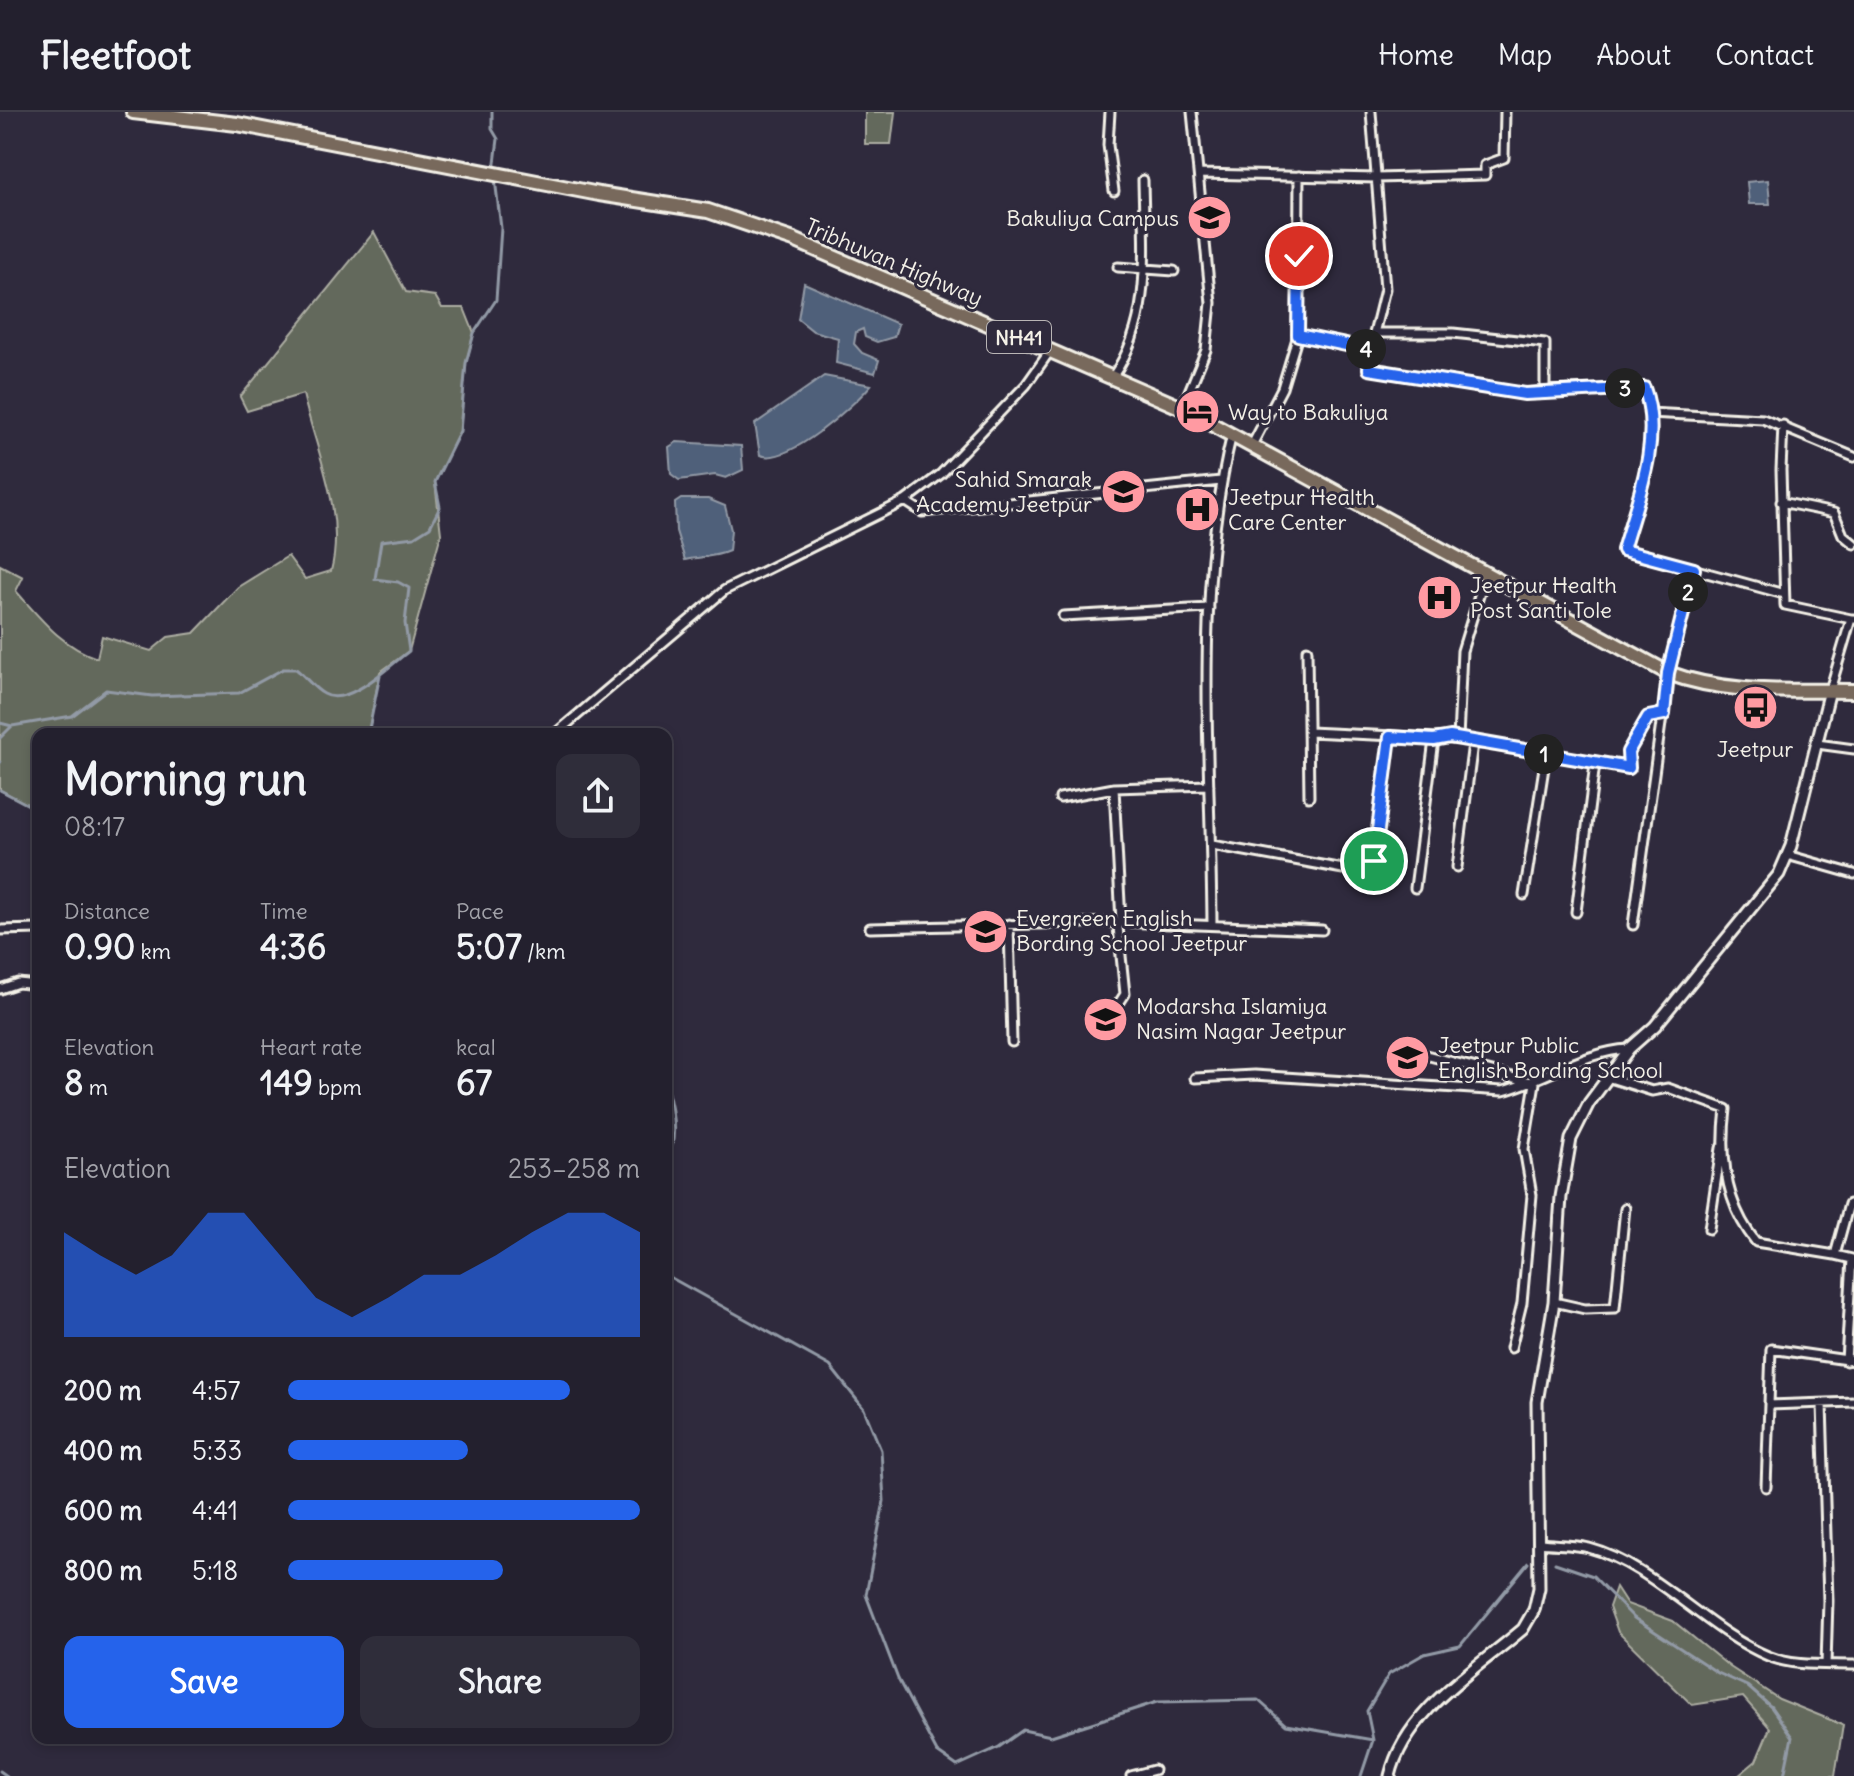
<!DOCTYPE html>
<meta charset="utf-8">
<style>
:root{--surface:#23202e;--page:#2f2d3a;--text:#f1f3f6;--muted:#a3a3aa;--line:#403e4a;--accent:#2563eb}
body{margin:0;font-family:Delius,sans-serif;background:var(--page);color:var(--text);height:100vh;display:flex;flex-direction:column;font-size:30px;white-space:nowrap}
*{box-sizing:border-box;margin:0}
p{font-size:26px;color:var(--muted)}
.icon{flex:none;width:44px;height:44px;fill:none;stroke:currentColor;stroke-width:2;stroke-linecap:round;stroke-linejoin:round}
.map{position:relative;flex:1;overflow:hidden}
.details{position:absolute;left:32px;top:616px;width:640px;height:1016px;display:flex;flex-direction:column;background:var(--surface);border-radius:16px;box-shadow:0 4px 12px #0003,0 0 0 2px var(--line)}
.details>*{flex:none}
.pin{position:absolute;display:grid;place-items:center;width:68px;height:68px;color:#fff;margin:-34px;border:4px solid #fff;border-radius:50%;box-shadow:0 2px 8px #0007}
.km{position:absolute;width:40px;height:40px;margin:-20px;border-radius:50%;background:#222;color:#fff;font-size:22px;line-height:40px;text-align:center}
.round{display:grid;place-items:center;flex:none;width:84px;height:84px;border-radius:16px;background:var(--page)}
.headline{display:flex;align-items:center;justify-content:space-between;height:136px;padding:0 32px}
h1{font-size:44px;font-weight:700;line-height:60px}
.stats{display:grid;grid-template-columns:repeat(3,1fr);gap:12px;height:136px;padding:8px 32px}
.stats div{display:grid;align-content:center}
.stats b{font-size:34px;font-weight:700}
.stats small{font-size:22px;font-weight:400}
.stats p{font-size:22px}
.chart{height:224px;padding:16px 32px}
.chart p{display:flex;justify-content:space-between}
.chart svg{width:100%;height:144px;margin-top:8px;fill:var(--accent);opacity:.7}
.action{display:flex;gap:16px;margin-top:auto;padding:16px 32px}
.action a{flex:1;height:92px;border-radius:16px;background:var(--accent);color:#fff;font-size:32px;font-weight:700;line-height:92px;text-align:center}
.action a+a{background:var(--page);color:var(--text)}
ul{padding:0 32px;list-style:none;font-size:26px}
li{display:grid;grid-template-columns:128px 96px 1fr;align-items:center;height:60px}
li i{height:20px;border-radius:10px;background:var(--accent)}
header{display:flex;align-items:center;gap:48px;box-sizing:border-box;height:112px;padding:0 40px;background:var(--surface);border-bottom:2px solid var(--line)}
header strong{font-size:38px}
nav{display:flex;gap:44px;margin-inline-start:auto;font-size:28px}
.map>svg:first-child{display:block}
.green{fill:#64695c;stroke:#acada2;stroke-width:2}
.water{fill:#50607a;stroke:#929aa6;stroke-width:2}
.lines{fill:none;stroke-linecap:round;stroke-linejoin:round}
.stream{stroke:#929aa6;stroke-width:3}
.minor-casing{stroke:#f4f1e8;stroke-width:13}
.tertiary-casing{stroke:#f4f1e8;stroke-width:15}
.trunk-casing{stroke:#f4f1e8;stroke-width:18}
.minor{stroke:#2f2a3d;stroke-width:7}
.tertiary{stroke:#2f2a3d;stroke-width:9}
.trunk{stroke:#78695c;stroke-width:12}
.route-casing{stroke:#fff;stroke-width:16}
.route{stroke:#2563eb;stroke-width:10}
.labels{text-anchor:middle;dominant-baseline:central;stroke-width:6;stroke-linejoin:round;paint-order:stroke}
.shield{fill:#2f2a3d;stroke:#b9b5b5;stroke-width:2}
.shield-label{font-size:20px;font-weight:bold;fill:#f4f1e8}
.poi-label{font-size:22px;fill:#f4f1e8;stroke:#2f2a3d;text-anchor:start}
.street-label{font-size:22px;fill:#f4f1e8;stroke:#2f2a3d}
</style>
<header>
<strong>Fleetfoot</strong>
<nav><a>Home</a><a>Map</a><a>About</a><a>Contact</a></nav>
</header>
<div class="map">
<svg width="1854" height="1664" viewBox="0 0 1854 1664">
<rect width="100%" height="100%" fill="#2f2a3d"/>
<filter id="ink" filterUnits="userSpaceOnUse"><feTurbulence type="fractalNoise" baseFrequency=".0125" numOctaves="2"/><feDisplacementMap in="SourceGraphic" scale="16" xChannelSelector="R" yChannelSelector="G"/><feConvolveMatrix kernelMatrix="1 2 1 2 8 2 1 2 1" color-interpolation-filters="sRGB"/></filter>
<g filter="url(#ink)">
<path class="green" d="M865,0h30l-4,32h-26z
M374,120l32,60 29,4 7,12h22l10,25 -8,30 -6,68 -25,51 6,52 -32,117 -29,21 -12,62h-330v76l-38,-20v-225l23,12 -7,14c25,28 45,55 81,67l5,-22 49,15 17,-14 26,-4 44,-46 50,-31 17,23 26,-8c15,-57 -15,-120 -28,-177l-56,17 -7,-14z
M1616,1475l11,17 46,17 57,46 49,32 64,26 -8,51h-97l18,-15 14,-33 -27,-31 -51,8 -74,-73 -9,-25z"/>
<path class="water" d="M1768,68l2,24h-21l-2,-22z
M804,171l94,41 -4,13 -17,5 -12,-5 -2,-8 -7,3 -2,12 8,9 17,7 -4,13 -39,-10 2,-25 -25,-7 -15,-12z
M824,264l47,9c-18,21 -83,81 -111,70l-5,-31z
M677,330l64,4 2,24 -17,8 -11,-3 -36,5 -8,-6 -2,-27z
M681,387h27l17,7 6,24 -2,21c-16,7 -28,5 -44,9l-9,-29 -1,-28z"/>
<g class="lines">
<path class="stream" d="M492,0v17l6,10 -4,32
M0,611l12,3
M368,622l12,-59
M0,626l12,-12 60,-10 34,-26 46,6 87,-3 44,-24h13c9,7 18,20 28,25 24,14 66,-29 85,-43l-4,-28 4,-35 -11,-6 -23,-3 6,-38 33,-4 16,-10 10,-20 -5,-25 25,-51 6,-68 8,-30 22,-33 5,-72 -6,-49
M0,650v1
M0,678l38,20
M666,974c7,23 13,54 0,74
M666,1163l164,91 34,43 17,41 3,51 -18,94 32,84 39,73 20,14 42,-19 24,-17 28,6 106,-34 101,-2 28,25 87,15 -6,-29 22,-37 35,-20 36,-8 68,-83
M1555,1451l38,13 41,42 84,55 29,13 24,21 21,30 -8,39
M0,1659l7,5
M1361,1664l12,-36"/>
<defs>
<path id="minor" d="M1110,0l-2,33 6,46
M1371,0l14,177 -15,61 -1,19 156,25 20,-3
M1199,62l178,4 108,-3v-10l19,-7 1,-46
M1118,155l56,4
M1374,221h79l92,10v48l99,-3c19,51 -7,112 -21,162l161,44
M1298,223l72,15
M1113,264c40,-57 31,-130 30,-196
M1182,296l24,-58 5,-47 -19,-191
M1649,301l114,6 91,38
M1783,313l-2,45 4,135 66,14
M1252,333l30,-57 16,-53 1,-159
M905,389l17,11 299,-31
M1781,390l53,11 9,22 11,9
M1485,464l-23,75 -4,88 171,29 -1,-16 20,-35 16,-3
M1063,504l146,-8
M1307,538l2,147
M1830,578l21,-71h3
M1309,620l149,7
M555,622l170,-144 180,-89 36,-27 85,-89 24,-34
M1817,632l37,5
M1060,686l54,-10 95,-3
M1212,733l131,24
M1787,743l67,19
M1374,749l16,-124
M1457,755l16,-124
M1415,776l19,-148
M1524,783l22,-140
M1576,800l19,-148
M1009,812l3,118
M1212,812c-1,-162 -19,-331 20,-490
M1633,813l35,-252 26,-104
M870,816l251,-6 201,8
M0,818l38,-1
M0,877l18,-6 20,2
M1112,902l13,-20 -7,-67 3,-5 -7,-134
M1414,940l121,31 -11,66 8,46 -10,108 -11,45
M1195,966l59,-3 249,16c42,-11 82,-40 126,-42
M1610,966l42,13 16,-3 58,21c-6,47 -1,95 30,133l79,13 14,-51
M1709,1117l12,-81
M1835,1143l17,4 -6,102
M1554,1190l31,7 30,-1 10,-100
M1822,1292l6,197 -2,63
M1769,1293l85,-3
M1766,1375l5,-138 83,12
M1540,1431c15,2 34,1 49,5 64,17 117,82 179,108 26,11 58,8 86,9
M1131,1664l23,-6"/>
<path id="tertiary" d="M1390,1664c15,-65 85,-106 133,-147l11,-19 5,-22 -2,-186 17,-100 7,-105 10,-58 18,-36 40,-54 26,-23 124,-152 12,-28 39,-156"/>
<path id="trunk" d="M133,0l104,12 362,70 109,17 86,29 388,168 486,265c59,22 124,17 186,18"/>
</defs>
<use href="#minor" class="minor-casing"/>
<use href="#tertiary" class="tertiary-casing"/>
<use href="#trunk" class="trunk-casing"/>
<use href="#minor" class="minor"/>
<use href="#tertiary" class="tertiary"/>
<use href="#trunk" class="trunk"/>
</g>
</g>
<g class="lines" filter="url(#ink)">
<defs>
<path id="route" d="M1299,144l-1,79 72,15 -1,19 156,25 119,-6c19,51 -7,112 -21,162l71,19 -26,104 -4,41 -16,3 -20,35 1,16 -179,-31 -16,3 -44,-3 -16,124"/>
</defs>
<use href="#route" class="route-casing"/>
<use href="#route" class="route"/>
</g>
<defs>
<symbol id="school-disc" viewBox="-11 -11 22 22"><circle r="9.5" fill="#ff9aa2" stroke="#2f2a3d"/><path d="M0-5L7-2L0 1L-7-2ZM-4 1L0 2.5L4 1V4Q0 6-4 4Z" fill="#111"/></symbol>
<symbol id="hotel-disc" viewBox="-11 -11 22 22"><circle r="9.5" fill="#ff9aa2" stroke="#2f2a3d"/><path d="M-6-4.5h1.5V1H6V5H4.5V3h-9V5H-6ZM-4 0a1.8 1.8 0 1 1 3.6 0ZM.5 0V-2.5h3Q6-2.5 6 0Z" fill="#111"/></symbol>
<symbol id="hospital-disc" viewBox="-11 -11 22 22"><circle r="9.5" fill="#ff9aa2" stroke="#2f2a3d"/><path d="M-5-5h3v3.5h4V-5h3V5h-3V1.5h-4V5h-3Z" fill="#111"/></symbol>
<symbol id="bus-disc" viewBox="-11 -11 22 22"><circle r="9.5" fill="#ff9aa2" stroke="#2f2a3d"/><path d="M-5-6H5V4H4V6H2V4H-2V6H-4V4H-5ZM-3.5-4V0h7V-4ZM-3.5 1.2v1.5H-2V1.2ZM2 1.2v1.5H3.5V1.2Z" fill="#111"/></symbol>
</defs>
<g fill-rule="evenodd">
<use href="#school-disc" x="1184" y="80" width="51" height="51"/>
<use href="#hotel-disc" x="1172" y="274" width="51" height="51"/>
<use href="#school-disc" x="1098" y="354" width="51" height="51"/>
<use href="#hospital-disc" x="1172" y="372" width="51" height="51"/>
<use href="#hospital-disc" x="1414" y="460" width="51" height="51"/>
<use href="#bus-disc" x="1730" y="570" width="51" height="51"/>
<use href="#school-disc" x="960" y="794" width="51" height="51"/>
<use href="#school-disc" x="1080" y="882" width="51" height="51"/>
<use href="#school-disc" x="1382" y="920" width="51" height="51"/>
</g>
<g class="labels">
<rect class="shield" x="987" y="209" width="64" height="32" rx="6"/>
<g class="shield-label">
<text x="1019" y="225">NH41</text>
</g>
<g class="poi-label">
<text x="1179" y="106" text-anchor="end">Bakuliya Campus</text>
<text x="1228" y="300">Way to Bakuliya</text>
<text x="1092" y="367" text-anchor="end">Sahid Smarak<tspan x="1092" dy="25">Academy Jeetpur</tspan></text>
<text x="1228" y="385">Jeetpur Health<tspan x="1228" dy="25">Care Center</tspan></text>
<text x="1470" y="473">Jeetpur Health<tspan x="1470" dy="25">Post Santi Tole</tspan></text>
<text x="1755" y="637" text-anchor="middle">Jeetpur</text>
<text x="1016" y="806">Evergreen English<tspan x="1016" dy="25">Bording School Jeetpur</tspan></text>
<text x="1136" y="894">Modarsha Islamiya<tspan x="1136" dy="25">Nasim Nagar Jeetpur</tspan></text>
<text x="1438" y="933">Jeetpur Public<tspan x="1438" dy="25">English Bording School</tspan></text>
</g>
<g class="street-label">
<text transform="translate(894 150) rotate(23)">Tribhuvan Highway</text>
</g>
</g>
</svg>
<div class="pin" style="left:1374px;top:749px;background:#1e9e55"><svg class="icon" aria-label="arrive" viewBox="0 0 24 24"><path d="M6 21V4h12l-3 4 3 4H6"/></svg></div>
<div class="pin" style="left:1299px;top:144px;background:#d93025"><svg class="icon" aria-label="check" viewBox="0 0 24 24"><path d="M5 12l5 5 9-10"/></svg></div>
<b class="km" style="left:1544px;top:642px">1</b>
<b class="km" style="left:1688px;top:480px">2</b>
<b class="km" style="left:1625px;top:276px">3</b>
<b class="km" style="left:1366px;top:237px">4</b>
<section class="details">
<div class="headline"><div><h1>Morning run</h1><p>08:17</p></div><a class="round"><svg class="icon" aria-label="share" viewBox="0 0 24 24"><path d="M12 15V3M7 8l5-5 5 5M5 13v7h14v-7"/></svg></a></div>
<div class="stats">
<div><p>Distance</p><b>0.90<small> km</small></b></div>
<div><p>Time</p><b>4:36</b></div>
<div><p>Pace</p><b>5:07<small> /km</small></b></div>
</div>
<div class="stats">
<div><p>Elevation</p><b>8<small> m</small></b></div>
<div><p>Heart rate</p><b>149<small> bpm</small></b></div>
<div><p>kcal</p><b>67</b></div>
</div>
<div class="chart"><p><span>Elevation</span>253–258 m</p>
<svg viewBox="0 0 160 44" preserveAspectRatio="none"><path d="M0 44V12L10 19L20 25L30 19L40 6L50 6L60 19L70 32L80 38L90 32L100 25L110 25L120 19L130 12L140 6L150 6L160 12V44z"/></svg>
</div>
<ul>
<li><b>200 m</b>4:57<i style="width:80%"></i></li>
<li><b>400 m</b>5:33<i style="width:51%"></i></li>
<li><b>600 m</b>4:41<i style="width:100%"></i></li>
<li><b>800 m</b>5:18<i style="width:61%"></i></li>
</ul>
<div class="action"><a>Save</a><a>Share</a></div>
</section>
</div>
